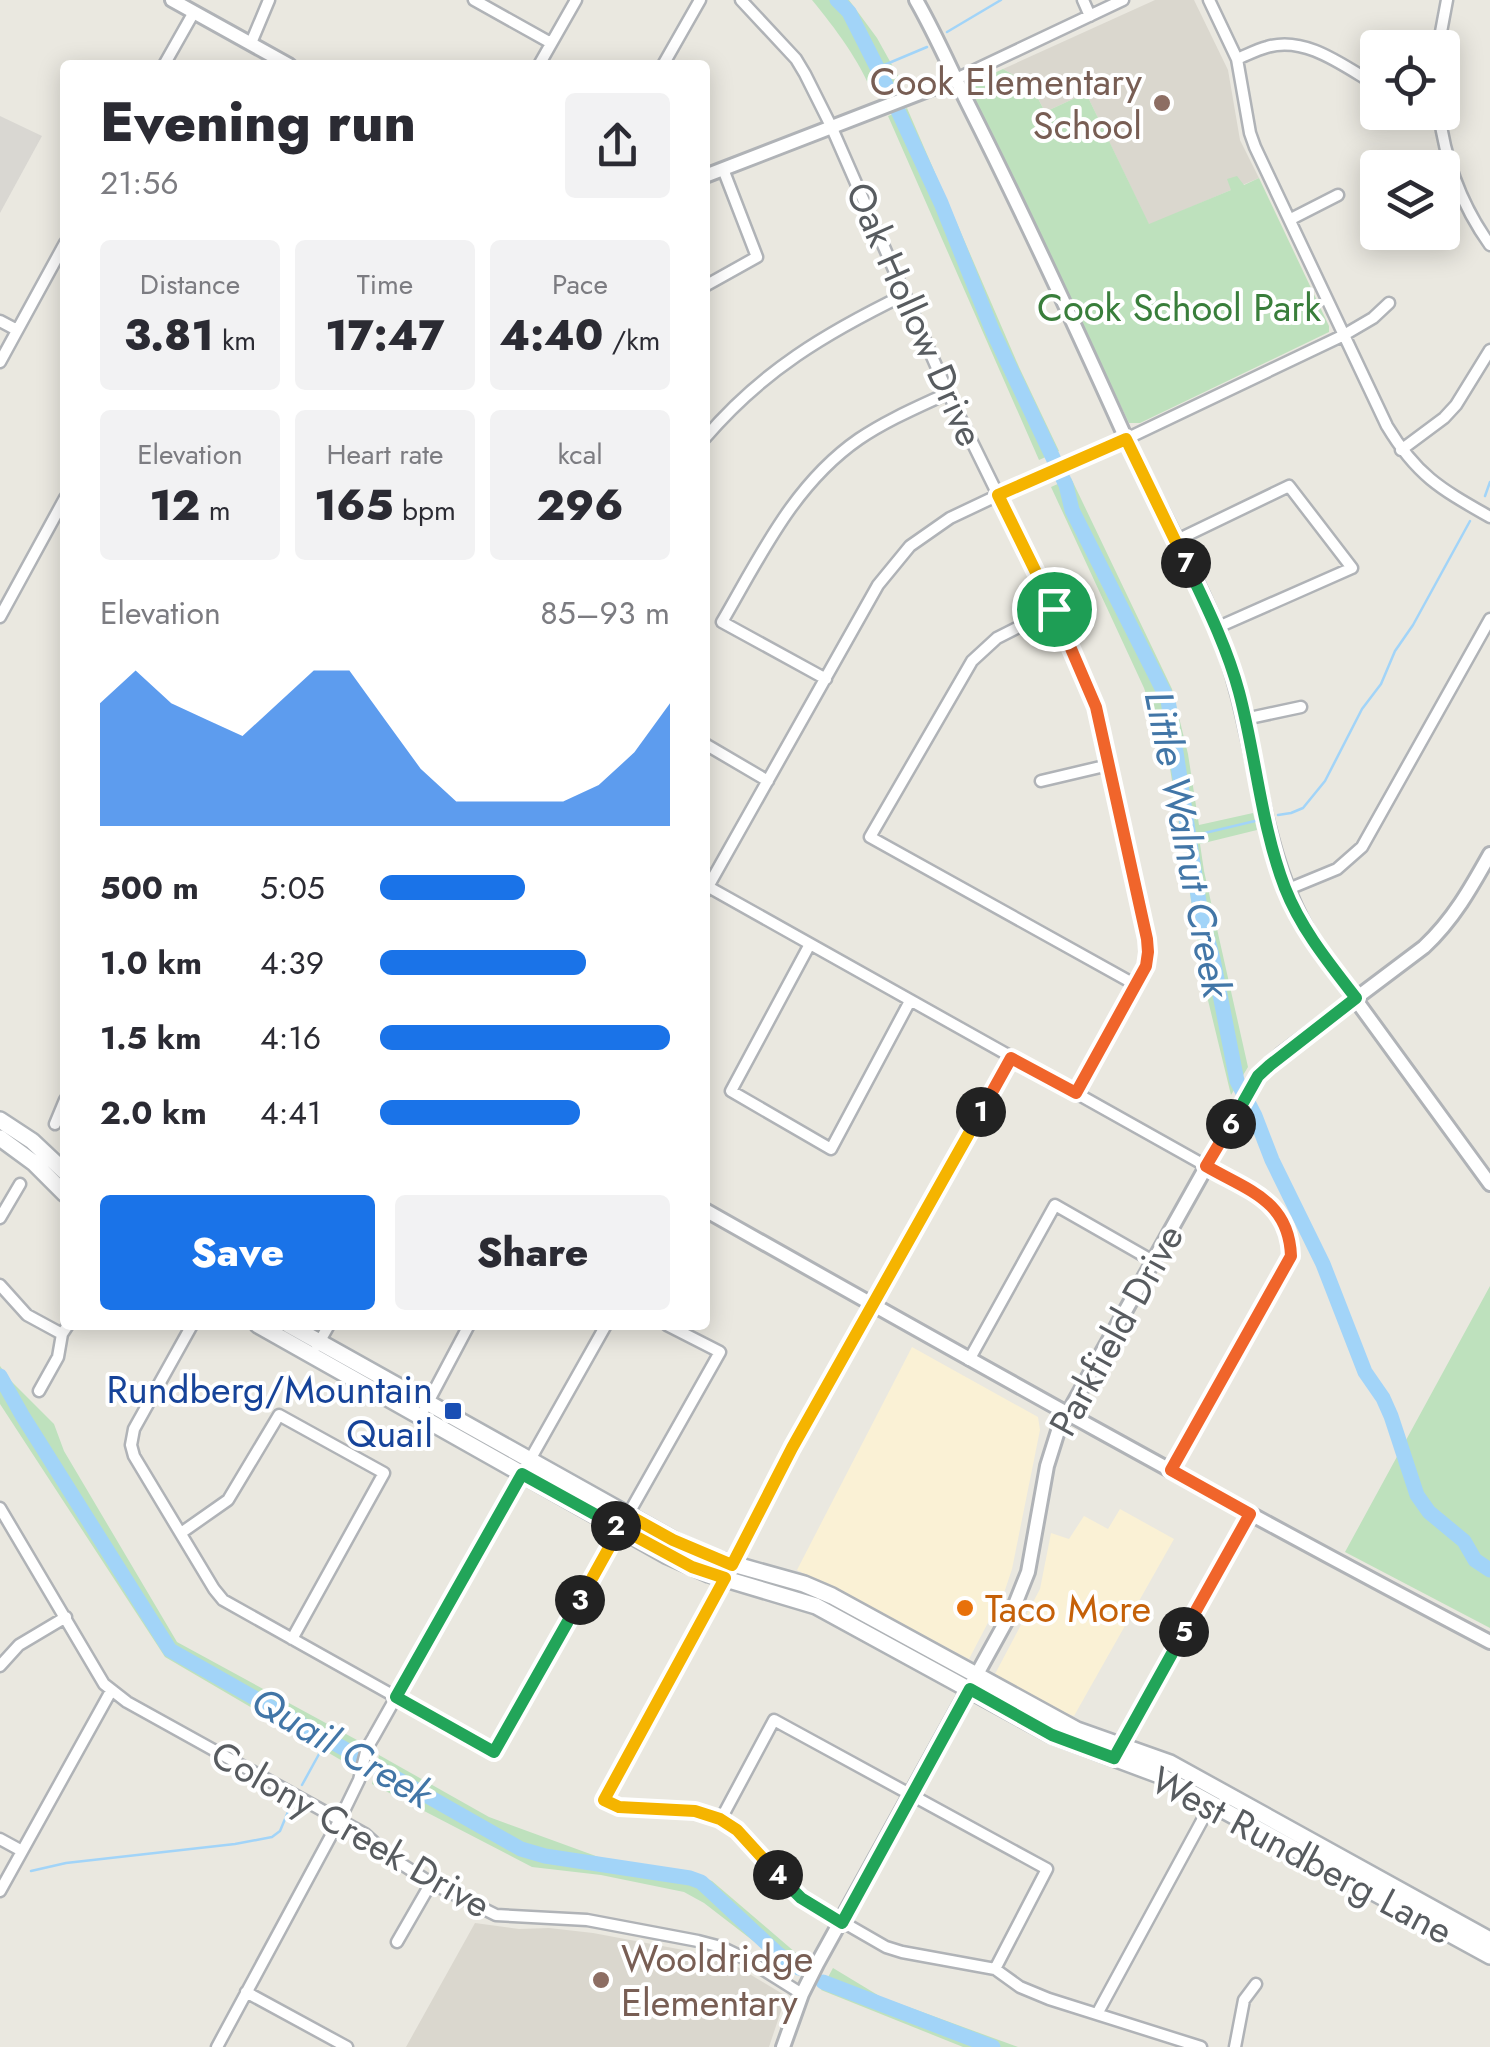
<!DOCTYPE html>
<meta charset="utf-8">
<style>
:root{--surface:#fff;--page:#f2f2f3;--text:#2b2b33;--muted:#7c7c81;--accent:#1a73e8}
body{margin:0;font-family:Jost,sans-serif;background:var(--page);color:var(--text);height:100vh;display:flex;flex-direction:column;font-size:38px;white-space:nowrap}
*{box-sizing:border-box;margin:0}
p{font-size:32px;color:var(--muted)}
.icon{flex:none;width:55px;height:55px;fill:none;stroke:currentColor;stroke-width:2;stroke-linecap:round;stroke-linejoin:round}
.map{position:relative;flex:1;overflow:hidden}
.panel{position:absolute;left:60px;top:60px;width:650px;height:1270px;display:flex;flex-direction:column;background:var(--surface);border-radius:10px;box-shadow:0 5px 25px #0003}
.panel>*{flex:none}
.fabs{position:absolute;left:1360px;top:30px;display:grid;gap:20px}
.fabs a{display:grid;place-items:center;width:100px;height:100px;border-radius:10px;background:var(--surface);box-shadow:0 5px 25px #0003;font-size:50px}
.pin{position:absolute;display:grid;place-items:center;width:85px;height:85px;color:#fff;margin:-42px;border:5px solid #fff;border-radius:50%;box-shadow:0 2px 10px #0007}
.km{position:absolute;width:50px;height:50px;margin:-25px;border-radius:50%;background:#222;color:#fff;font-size:28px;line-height:50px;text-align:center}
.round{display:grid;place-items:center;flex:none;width:105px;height:105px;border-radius:10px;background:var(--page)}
.headline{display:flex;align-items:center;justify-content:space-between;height:170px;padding:0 40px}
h1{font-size:55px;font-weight:800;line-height:75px}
.stats{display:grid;grid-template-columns:repeat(3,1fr);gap:15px;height:170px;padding:10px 40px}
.stats div{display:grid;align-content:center;border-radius:10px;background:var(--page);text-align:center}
.stats b{font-size:42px;font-weight:800}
.stats small{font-size:28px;font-weight:400}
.stats p{font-size:28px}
.chart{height:280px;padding:20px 40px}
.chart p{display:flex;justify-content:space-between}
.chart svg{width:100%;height:180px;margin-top:10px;fill:var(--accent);opacity:.7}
.cta{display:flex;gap:20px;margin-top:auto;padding:20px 40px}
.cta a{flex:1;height:115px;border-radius:10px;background:var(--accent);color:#fff;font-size:40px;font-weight:800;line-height:115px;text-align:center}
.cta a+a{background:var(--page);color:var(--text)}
ul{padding:0 40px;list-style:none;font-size:32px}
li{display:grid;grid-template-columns:160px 120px 1fr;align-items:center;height:75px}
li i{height:25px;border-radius:12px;background:var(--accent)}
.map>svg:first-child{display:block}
.commercial{fill:#faf1d5}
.industrial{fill:#d9d7d2}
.education{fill:#dad7ce}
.green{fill:#bee1bd}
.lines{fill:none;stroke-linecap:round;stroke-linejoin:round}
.stream{stroke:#a2d4f8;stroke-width:2.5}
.river{stroke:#a2d4f8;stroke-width:15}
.minor-casing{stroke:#b0b3b7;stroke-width:15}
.tertiary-casing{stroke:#b0b3b7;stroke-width:18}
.secondary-casing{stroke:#afb3b7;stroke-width:20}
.minor{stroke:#fff;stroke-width:10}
.tertiary{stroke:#fff;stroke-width:12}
.secondary{stroke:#fff;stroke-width:15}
.split-1-casing{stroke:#fff;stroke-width:20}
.split-2-casing{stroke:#fff;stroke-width:20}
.split-3-casing{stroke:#fff;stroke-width:20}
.split-4-casing{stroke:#fff;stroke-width:20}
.split-5-casing{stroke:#fff;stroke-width:20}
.split-6-casing{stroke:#fff;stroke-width:20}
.split-7-casing{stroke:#fff;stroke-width:20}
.split-8-casing{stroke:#fff;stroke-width:20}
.split-1{stroke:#f0652b;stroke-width:12}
.split-2{stroke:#f5b400;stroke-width:12}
.split-3{stroke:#22a559;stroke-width:12}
.split-4{stroke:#f5b400;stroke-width:12}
.split-5{stroke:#22a559;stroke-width:12}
.split-6{stroke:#f0652b;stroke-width:12}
.split-7{stroke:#22a559;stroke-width:12}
.split-8{stroke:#f5b400;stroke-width:12}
.education-dot{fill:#8d6e63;stroke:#fff;stroke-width:4}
.transit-dot{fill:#1a4fb4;stroke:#fff;stroke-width:4}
.food-dot{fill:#e8710a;stroke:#fff;stroke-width:4}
.labels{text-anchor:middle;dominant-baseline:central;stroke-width:8;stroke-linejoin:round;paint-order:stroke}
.education-label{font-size:38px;fill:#785e54;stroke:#fff;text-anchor:end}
.park-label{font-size:38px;fill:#397e3b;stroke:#fff}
.street-label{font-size:38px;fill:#585c60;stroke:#fff}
.transit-label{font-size:38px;fill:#164399;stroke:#fff;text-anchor:end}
.food-label{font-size:38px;fill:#c56008;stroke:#fff;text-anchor:start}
.water-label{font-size:40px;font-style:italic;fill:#4276a7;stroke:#fff}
</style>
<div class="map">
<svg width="1490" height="2047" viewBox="0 0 1490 2047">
<rect width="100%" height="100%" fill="#eae8e0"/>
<path class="commercial" d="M912,1347l126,70 2,13 -28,139 -7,21 -36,69 -172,-89z
M1120,1509l54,30 -100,177 -24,-9 -55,-33 45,-85 11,-56 18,6 15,-23 24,13z"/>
<path class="industrial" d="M0,116l42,20 -42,77z"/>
<path class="education" d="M1155,0h39l34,70 12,70 19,38 -110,47 -63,-132 -41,19 -14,-27 -28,-16z
M475,1923l44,6 30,-1 44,5 101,19 37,11 55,33 -17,51h-363z"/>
<path class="green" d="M812,0h37l28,38 25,45 -29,12c-13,-34 -38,-67 -61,-95z
M1003,69l28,16 14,27 41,-19 63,131 82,-34 -4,-11 10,-3 7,9 15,-7 70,148v6l-189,91h-11l-161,-338z
M907,108l112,259 40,84 -20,9 -151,-344z
M1071,478l101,211 16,65 11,71 54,-12 4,17 -57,14 4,27 44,196 -17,28 -26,-107 -36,-226 -25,-74 -93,-201z
M1490,1286v342l-145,-76z
M0,1366l11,15 43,43 10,27 113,191 180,98 -6,26 -186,-109 -165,-253z
M379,1755l110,62 115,42 90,14 18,8 91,78 -8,14 -91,-70 -20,-11 -83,-17 -69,-8 -160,-83z
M833,1968l48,29 137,50h-55l-142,-57z"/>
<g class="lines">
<path class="stream" d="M947,32l54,-32
M877,68l50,-21
M1485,496l5,-14
M1278,815l13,-2 12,-5 22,-27 37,-72 19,-25 14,-33 18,-26 57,-104
M1188,837l67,-16
M302,1785l22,-40 6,-3
M31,1871l35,-8 169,-19 37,-7 8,-6 10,-24"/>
<path class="river" d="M837,0l12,12 37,73 55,118 52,129 73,153 6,25 96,190 33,215 12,44 24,122 18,35 17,44 51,104 42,108 18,26 8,18 26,79 12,17 35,29 11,19 15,10
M0,1376l22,39 148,235 351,199 24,7 145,22 11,4 77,72 21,14
M823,1982l170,65"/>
<defs>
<path id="minor" d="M474,0l77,43
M741,0l55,59 9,15 26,52 117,267 106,216 36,82 11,34 46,214 1,13 -2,14 -70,127
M1083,0l7,16
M1209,0l28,59 13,74 5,14 132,279c30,50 54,63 103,91
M251,43l18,-43
M1438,48l9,-48
M1237,59c10,-4 19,-9 30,-12 39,-12 78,20 111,39
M164,65l30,-53
M539,65l37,-65
M663,65l37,-65
M956,79l167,-79
M1439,112c6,49 23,94 51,133
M1291,219l47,-24
M705,286l52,-29 -34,-88
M0,321l17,9
M0,362l65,-119
M705,438c57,-67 121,-105 199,-143
M1401,450l43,-32 12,-13 34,-55
M1175,541l114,-55 63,82 -136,60
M1054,609l-57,29 -25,23 -102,176 266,148
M0,617l65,-119
M826,679l-104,-57c39,-67 72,-138 137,-183 28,-19 59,-32 89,-46
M1245,719l56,-12
M705,744l63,37
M1041,781l68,-16
M705,885l501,281 64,37c15,16 23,37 19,59l-118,209
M1286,890l51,-21 25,-22 128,-228
M705,892l173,-307 32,-39 40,-28 95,-45 81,-34 218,-104 29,-17 16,-15
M810,944l-79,147 100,58 79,-148
M1011,1058l-219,390 -59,117 -128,235 14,7 76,4 26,8 16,11 64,68 85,49 16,5 93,17 25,18 29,12 152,48
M55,1124l10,-24
M0,1218l20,-34
M0,1285l27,30 35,19
M192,1325l-58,104 -3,16 3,11 80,133 9,11 271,152 226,-400 -53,-27
M317,1346l12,-21
M969,1360l86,-155 98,56
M39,1391l19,-34 4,-23 6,-9
M425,1408l44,-83
M0,1508l104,176 23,18 238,132 24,22 42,27 65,32 91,5 111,21 23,6 27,13 54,34
M181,1533l47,-33 51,-85 105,58 -92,166
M0,1666l19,-21 47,-28
M1120,1749l130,-235
M721,1819l53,-99 273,149 -52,100
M0,1839l22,12
M0,1891l111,-200
M397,1942l34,-59
M246,1992l101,55
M1097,2014l114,-210
M217,2047l123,-228 19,-39 8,-32 6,-10 233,-413
M1235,2047l9,-47 12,-16"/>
<path id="tertiary" d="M172,0l117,65
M916,0c19,33 34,68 51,102 55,109 106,219 156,330 31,67 68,131 95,199 41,104 38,223 100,317l172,236
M705,176l251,-97
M705,1210c260,147 520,293 785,432
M783,2047l19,-53 15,-30 197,-357 14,-35 19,-106 11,-35 189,-337 11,-18 24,-22 142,-107c29,-27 47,-59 66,-93"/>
<path id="secondary" d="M0,1120l32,21 33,31
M0,1138l34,25 31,31
M258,1325l408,230 43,19 107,32 236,129 107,40 331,181
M289,1325l384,215 42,19 89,25 28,12 245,134 93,33 320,177"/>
</defs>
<use href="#minor" class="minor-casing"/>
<use href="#tertiary" class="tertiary-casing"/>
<use href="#secondary" class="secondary-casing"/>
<use href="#minor" class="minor"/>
<use href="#tertiary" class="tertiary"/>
<use href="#secondary" class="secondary"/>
</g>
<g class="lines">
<defs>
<path id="split-1" d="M981,1112l30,-54 65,35 70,-127 2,-14 -1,-13 -51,-232 -42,-98"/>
<path id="split-2" d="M616,1526l4,2 8,-13 45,25 59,25 60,-117 189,-336"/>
<path id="split-3" d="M580,1600l-86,152 -98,-55 126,-223 94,52"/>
<path id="split-4" d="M580,1600l40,-72 72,39 33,11 -121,222 15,7 76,4 25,8 17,11 41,45"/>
<path id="split-5" d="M778,1875l23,23 41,25 128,-234 82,46 62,23 70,-126"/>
<path id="split-6" d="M1184,1632l66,-118 -79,-44 120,-214c-2,-56 -44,-66 -85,-90l25,-42"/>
<path id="split-7" d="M1186,563c20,42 41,84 53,129 17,64 22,134 46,196 16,41 44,75 71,110l-86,67 -12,11 -27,48"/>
<path id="split-8" d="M1054,609l-56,-114 128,-56 60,124"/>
</defs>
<use href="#split-1" class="split-1-casing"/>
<use href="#split-2" class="split-2-casing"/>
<use href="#split-3" class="split-3-casing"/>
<use href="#split-4" class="split-4-casing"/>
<use href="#split-5" class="split-5-casing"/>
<use href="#split-6" class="split-6-casing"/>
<use href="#split-7" class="split-7-casing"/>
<use href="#split-8" class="split-8-casing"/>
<use href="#split-1" class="split-1"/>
<use href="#split-2" class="split-2"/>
<use href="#split-3" class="split-3"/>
<use href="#split-4" class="split-4"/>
<use href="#split-5" class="split-5"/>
<use href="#split-6" class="split-6"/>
<use href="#split-7" class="split-7"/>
<use href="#split-8" class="split-8"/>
</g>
<g class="education-dot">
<circle cx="1162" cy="103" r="10"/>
<circle cx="601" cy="1980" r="10"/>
</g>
<rect class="transit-dot" x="443" y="1401" width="20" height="20" rx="5"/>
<circle class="food-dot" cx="965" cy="1608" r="10"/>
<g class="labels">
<g class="education-label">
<text x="1142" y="81">Cook Elementary<tspan x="1142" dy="44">School</tspan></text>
<text x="621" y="1958" text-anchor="start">Wooldridge<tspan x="621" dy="44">Elementary</tspan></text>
</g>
<g class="park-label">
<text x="1179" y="307">Cook School Park</text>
</g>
<g class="street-label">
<text transform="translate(915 314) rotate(66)">Oak Hollow Drive</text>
<text transform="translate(1116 1330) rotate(-61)">Parkfield Drive</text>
<text transform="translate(351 1829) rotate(30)">Colony Creek Drive</text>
<text transform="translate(1302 1855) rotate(28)">West Rundberg Lane</text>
</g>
<g class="transit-label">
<text x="433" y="1389">Rundberg/Mountain<tspan x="433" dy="44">Quail</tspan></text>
</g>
<g class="food-label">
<text x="985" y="1608">Taco More</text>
</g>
<g class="water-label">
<text transform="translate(1188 844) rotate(79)">Little Walnut Creek</text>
<text transform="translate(342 1747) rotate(30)">Quail Creek</text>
</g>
</g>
</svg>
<div class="fabs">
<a><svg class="icon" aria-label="locate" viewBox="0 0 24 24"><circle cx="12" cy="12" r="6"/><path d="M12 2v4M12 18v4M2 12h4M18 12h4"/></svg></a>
<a><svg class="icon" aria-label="layers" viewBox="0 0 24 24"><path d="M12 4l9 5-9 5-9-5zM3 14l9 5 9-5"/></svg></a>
</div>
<div class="pin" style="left:1054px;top:609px;background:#1e9e55"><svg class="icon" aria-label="arrive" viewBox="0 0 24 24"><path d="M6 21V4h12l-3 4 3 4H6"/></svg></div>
<b class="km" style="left:981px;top:1112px">1</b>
<b class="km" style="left:616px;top:1526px">2</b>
<b class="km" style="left:580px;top:1600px">3</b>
<b class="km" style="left:778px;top:1875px">4</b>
<b class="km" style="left:1184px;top:1632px">5</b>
<b class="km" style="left:1231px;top:1124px">6</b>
<b class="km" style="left:1186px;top:563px">7</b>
<section class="panel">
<div class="headline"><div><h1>Evening run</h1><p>21:56</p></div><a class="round"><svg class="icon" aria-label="share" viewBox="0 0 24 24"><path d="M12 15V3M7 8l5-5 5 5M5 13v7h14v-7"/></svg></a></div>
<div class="stats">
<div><p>Distance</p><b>3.81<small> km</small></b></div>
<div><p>Time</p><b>17:47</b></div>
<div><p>Pace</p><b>4:40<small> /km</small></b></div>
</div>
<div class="stats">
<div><p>Elevation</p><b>12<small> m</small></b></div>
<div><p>Heart rate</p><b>165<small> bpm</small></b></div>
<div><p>kcal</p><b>296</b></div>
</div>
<div class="chart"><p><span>Elevation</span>85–93 m</p>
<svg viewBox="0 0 160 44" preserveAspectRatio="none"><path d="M0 44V14L10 6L20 14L30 18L40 22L50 14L60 6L70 6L80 18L90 30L100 38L110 38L120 38L130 38L140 34L150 26L160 14V44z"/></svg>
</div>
<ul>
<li><b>500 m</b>5:05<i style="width:50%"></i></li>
<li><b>1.0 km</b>4:39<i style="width:71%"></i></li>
<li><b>1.5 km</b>4:16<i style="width:100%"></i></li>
<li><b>2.0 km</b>4:41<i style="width:69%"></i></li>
</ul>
<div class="cta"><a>Save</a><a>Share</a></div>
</section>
</div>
